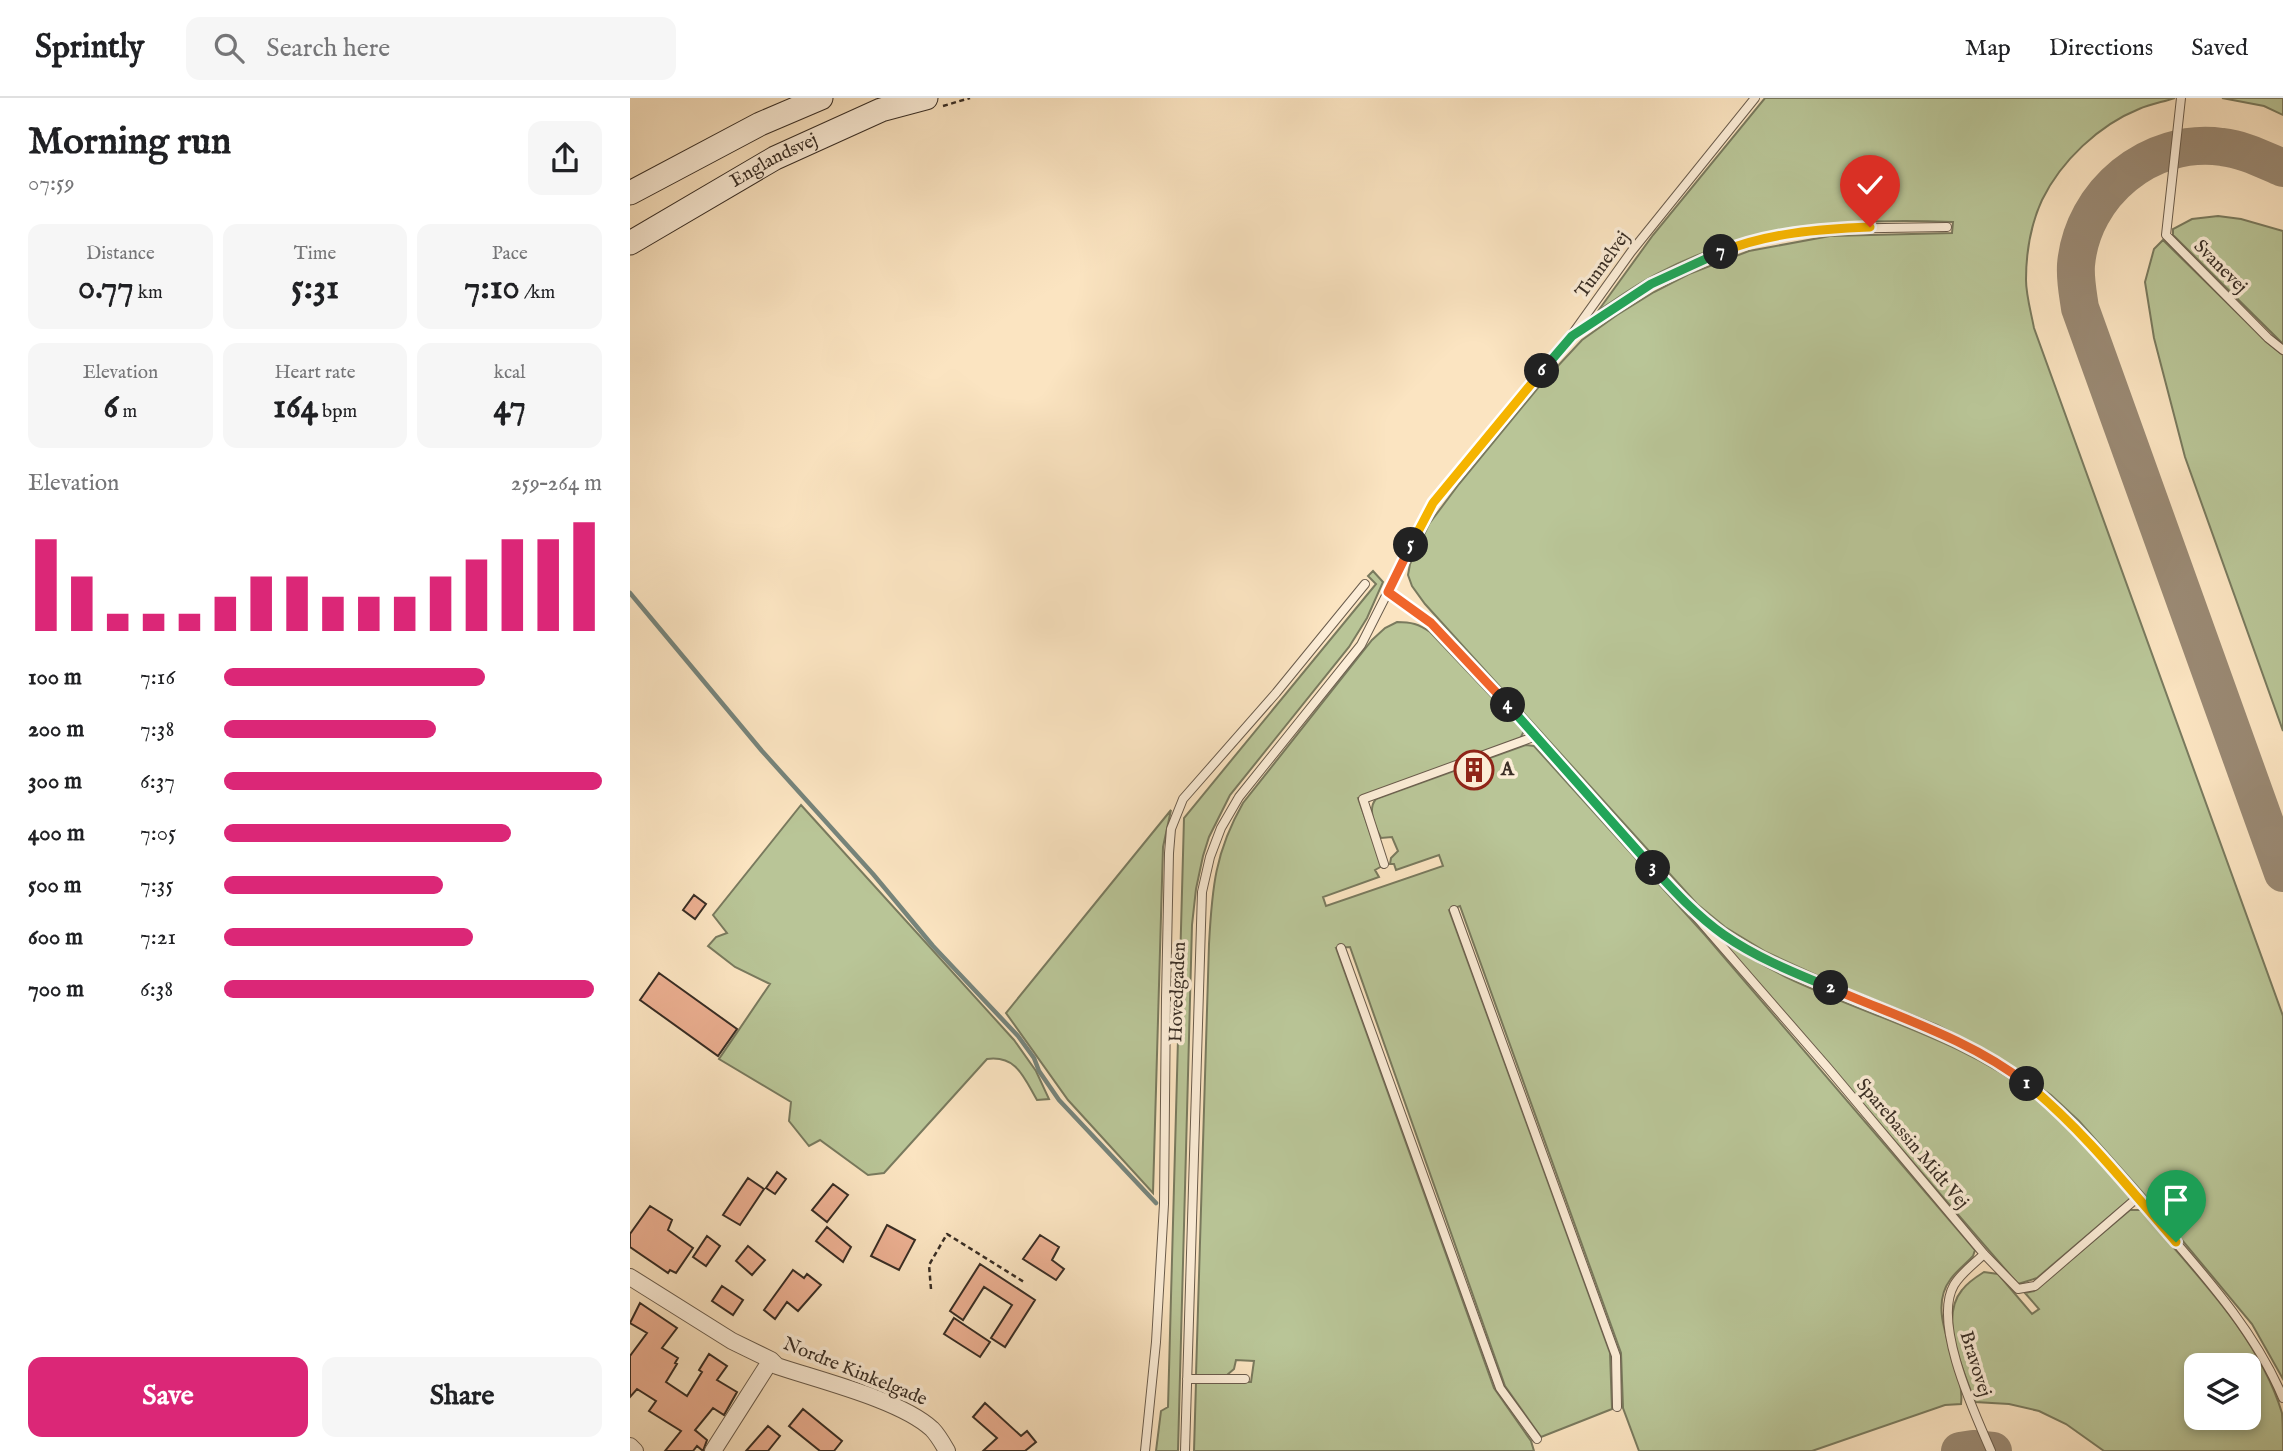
<!DOCTYPE html>
<meta charset="utf-8">
<style>
:root{--surface:#fff;--page:#f6f6f6;--text:#202124;--muted:#757577;--line:#e0e0e0;--accent:#db2777}
body{margin:0;font-family:"IM FELL English",serif;background:var(--page);color:var(--text);height:100vh;display:flex;flex-direction:column;font-size:26px;white-space:nowrap}
*{box-sizing:border-box;margin:0}
p{font-size:23px;color:var(--muted)}
.icon{flex:none;width:38px;height:38px;fill:none;stroke:currentColor;stroke-width:2;stroke-linecap:round;stroke-linejoin:round}
.map{position:relative;flex:1;overflow:hidden}
.side{display:flex;flex-direction:column;background:var(--surface);width:630px}
.side>*{flex:none}
.fabs{position:absolute;left:1554px;top:1255px;display:grid;gap:14px}
.fabs a{display:grid;place-items:center;width:77px;height:77px;border-radius:14px;background:var(--surface);box-shadow:0 4px 10px #0003;font-size:35px}
.pin{position:absolute;display:grid;place-items:center;width:60px;height:60px;color:#fff;margin:-72px -30px;border-radius:50% 50% 50% 0;rotate:-45deg;box-shadow:0 0 7px #0007}
.pin .icon{rotate:45deg}
.km{position:absolute;width:35px;height:35px;margin:-18px;border-radius:50%;background:#222;color:#fff;font-size:19px;line-height:35px;text-align:center}
.round{display:grid;place-items:center;flex:none;width:74px;height:74px;border-radius:14px;background:var(--page)}
.summary{display:flex;align-items:center;justify-content:space-between;height:119px;padding:0 28px}
h1{font-size:38px;font-weight:700;line-height:52px}
.metrics{display:grid;grid-template-columns:repeat(3,1fr);gap:10px;height:119px;padding:7px 28px}
.metrics div{display:grid;align-content:center;border-radius:14px;background:var(--page);text-align:center}
.metrics b{font-size:35px;font-weight:700}
.metrics small{font-size:19px;font-weight:400}
.metrics p{font-size:19px}
.chart{height:196px;padding:14px 28px}
.chart p{display:flex;justify-content:space-between}
.chart svg{width:100%;height:126px;margin-top:7px;stroke:var(--accent);stroke-width:6}
.primary-button{display:flex;gap:14px;margin-top:auto;padding:14px 28px}
.primary-button a{flex:1;height:80px;border-radius:14px;background:var(--accent);color:#fff;font-size:28px;font-weight:700;line-height:80px;text-align:center}
.primary-button a+a{background:var(--page);color:var(--text)}
ul{padding:0 28px;list-style:none;font-size:23px}
li{display:grid;grid-template-columns:112px 84px 1fr;align-items:center;height:52px}
li i{height:18px;border-radius:9px;background:var(--accent)}
header{display:flex;align-items:center;gap:42px;box-sizing:border-box;height:98px;padding:0 35px;background:var(--surface);border-bottom:2px solid var(--line)}
header strong{font-size:33px}
nav{display:flex;gap:38px;margin-inline-start:auto;font-size:24px}
.search{width:490px;height:63px;background:var(--page);display:flex;align-items:center;gap:18px;box-sizing:border-box;padding:0 24px;border-radius:14px;color:var(--muted);font-size:26px}
main{display:flex;flex:1;min-height:0}
.map>svg:first-child{display:block}
.green{fill:#b9c597;stroke:#797a5e;stroke-width:2;fill-rule:evenodd}
.lines{fill:none;stroke-linecap:round;stroke-linejoin:round}
.stream{stroke:#76847b;stroke-width:4.5}
.taxiway{stroke:#9a8973;stroke-width:38}
.building{fill:#ecb092;stroke:#392e25;stroke-width:2}
.service-casing{stroke:#6a5c4c;stroke-width:10}
.minor-casing{stroke:#6a5c4c;stroke-width:18}
.secondary-casing{stroke:#392e25;stroke-width:25}
.path{stroke:#392e25;stroke-width:2.5;stroke-dasharray:5 3.5;stroke-linecap:butt}
.service{stroke:#fcedd7;stroke-width:8}
.minor{stroke:#fcedd7;stroke-width:16}
.secondary{stroke:#fcedd7;stroke-width:23}
.split-1-casing{stroke:#fff;stroke-width:14}
.split-2-casing{stroke:#fff;stroke-width:14}
.split-3-casing{stroke:#fff;stroke-width:14}
.split-4-casing{stroke:#fff;stroke-width:14}
.split-5-casing{stroke:#fff;stroke-width:14}
.split-6-casing{stroke:#fff;stroke-width:14}
.split-7-casing{stroke:#fff;stroke-width:14}
.split-8-casing{stroke:#fff;stroke-width:14}
.split-1{stroke:#f5b400;stroke-width:9}
.split-2{stroke:#f0652b;stroke-width:9}
.split-3{stroke:#22a559;stroke-width:9}
.split-4{stroke:#22a559;stroke-width:9}
.split-5{stroke:#f0652b;stroke-width:9}
.split-6{stroke:#f5b400;stroke-width:9}
.split-7{stroke:#22a559;stroke-width:9}
.split-8{stroke:#f5b400;stroke-width:9}
.labels{text-anchor:middle;dominant-baseline:central;stroke-width:7;stroke-linejoin:round;paint-order:stroke}
.street-label{font-size:19px;fill:#392e25;stroke:#fcedd7}
.poi-label{font-size:19px;font-weight:bold;fill:#392e25;stroke:#fcedd7;text-anchor:start}
</style>
<header>
<strong>Sprintly</strong>
<div class="search"><svg class="icon" aria-label="search" viewBox="0 0 24 24"><circle cx="10" cy="10" r="6"/><path d="M15 15l6 6"/></svg>Search here</div>
<nav><a>Map</a><a>Directions</a><a>Saved</a></nav>
</header>
<main>
<section class="side">
<div class="summary"><div><h1>Morning run</h1><p>07:59</p></div><a class="round"><svg class="icon" aria-label="share" viewBox="0 0 24 24"><path d="M12 15V3M7 8l5-5 5 5M5 13v7h14v-7"/></svg></a></div>
<div class="metrics">
<div><p>Distance</p><b>0.77<small> km</small></b></div>
<div><p>Time</p><b>5:31</b></div>
<div><p>Pace</p><b>7:10<small> /km</small></b></div>
</div>
<div class="metrics">
<div><p>Elevation</p><b>6<small> m</small></b></div>
<div><p>Heart rate</p><b>164<small> bpm</small></b></div>
<div><p>kcal</p><b>47</b></div>
</div>
<div class="chart"><p><span>Elevation</span>259–264 m</p>
<svg viewBox="0 0 160 44" preserveAspectRatio="none"><path d="M5 44V12M15 44V25M25 44V38M35 44V38M45 44V38M55 44V32M65 44V25M75 44V25M85 44V32M95 44V32M105 44V32M115 44V25M125 44V19M135 44V12M145 44V12M155 44V6"/></svg>
</div>
<ul>
<li><b>100 m</b>7:16<i style="width:69%"></i></li>
<li><b>200 m</b>7:38<i style="width:56%"></i></li>
<li><b>300 m</b>6:37<i style="width:100%"></i></li>
<li><b>400 m</b>7:05<i style="width:76%"></i></li>
<li><b>500 m</b>7:35<i style="width:58%"></i></li>
<li><b>600 m</b>7:21<i style="width:66%"></i></li>
<li><b>700 m</b>6:38<i style="width:98%"></i></li>
</ul>
<div class="primary-button"><a>Save</a><a>Share</a></div>
</section>
<div class="map">
<svg width="1653" height="1353" viewBox="0 0 1653 1353">
<rect width="100%" height="100%" fill="#fbe4c1"/>
<filter id="stains"><feTurbulence type="fractalNoise" baseFrequency=".00286" numOctaves="4"/><feColorMatrix values="0 0 0 0 .2 0 0 0 0 .09 0 0 0 0 .02 0 0 0 .5 -.17"/></filter>
<radialGradient id="worn" r=".72"><stop offset=".6" stop-color="#630" stop-opacity="0"/><stop offset="1" stop-color="#630" stop-opacity=".3"/></radialGradient>
<path class="green" d="M1135,0h410c-12,4 -25,6 -36,11 -40,16 -78,52 -97,91 -11,24 -16,54 -16,80 0,15 5,32 8,48l249,688v363l-31,-55 -110,-132 -63,-71 -28,-26 -65,-45 -49,-25 -97,-39 -74,-34 -41,-25 -28,-23 -19,-21 -253,-279 -13,-18 -4,-11 2,-11 19,-40 30,-40 83,-101 40,-43 35,-25 37,-23 35,-18 60,-23 81,-15 122,-3 1,-11c-104,-4 -201,1 -296,52 -20,10 -39,24 -59,37l55,-76z
M1592,0h61v17l-19,-9z
M1588,118l23,3 42,12v113l-110,-109v-6l19,-10z
M1533,142l104,102 16,13v376l-98,-274 -31,-119 -9,-56 9,-33z
M743,473l10,11 -16,36 -18,29 -119,148 -21,42 -6,19 -7,33 -4,36 -14,526h-22l5,-40 7,-4 16,-589 192,-234 -8,-8z
M767,524c14,0 22,2 33,10l94,99 -4,8 -162,59 24,68 -7,4 4,7 -56,20 3,9 117,-40 -4,-11 -43,15 -2,-6h-4l1,-6 7,-7 -6,-14 -11,1c-6,-11 -14,-29 -5,-39l150,-54 8,1 171,189 270,315 -2,6c-7,8 -17,15 -23,24 -26,35 16,86 11,124l-16,1 -133,46h-173l-16,-43 -2,-55 -161,-447 -11,4 161,443 2,56 -71,28 -36,-51 -155,-439 -14,1 158,440 37,53 3,10h-340l2,-69h55l3,-21 -18,-1 -2,9 -7,6h-31l13,-431c3,-56 6,-92 34,-141l129,-163 13,-12z
M171,707l213,235 22,31 13,28 -12,1c-13,-22 -20,-45 -50,-41l-103,114 -16,2 -48,-35 -11,6 -20,-25 2,-19 -72,-43 51,-75 -35,-17 -27,-21 8,-9 11,-4 -14,-18z
M541,712l-8,37 -10,346 -85,-93 -62,-87z
M1091,842c22,14 43,26 65,37 83,40 176,62 250,120 34,28 65,68 95,101l-94,80 -19,6z
M1500,1112h11c52,62 117,124 141,203 1,11 1,26 1,38h-179l-38,-27 -27,-13 -30,-7 -34,-2c-11,-31 -37,-83 -13,-112 6,-8 14,-13 22,-18l14,2 34,40 7,-5 -14,-16 9,-2zM1566,1267h53v53h-53z"/>
<g class="lines">
<path class="stream" d="M0,495l132,158 111,123 60,72 85,90 16,22 5,13 20,29 97,103"/>
<path class="taxiway" d="M1653,70c-19,-8 -40,-19 -61,-21 -72,-10 -140,46 -146,118 -1,15 2,29 4,43l203,565
M1330,1353l13,-2 20,2"/>
</g>
<path class="building" d="M64,797l12,9 -11,15 -12,-9z
M29,875l78,56 -19,27 -78,-56z
M147,1074l9,7 -11,15 -9,-6z
M118,1080l16,11 -24,36 -17,-10z
M203,1086l15,11 -21,27 -15,-12z
M20,1108l22,14 -4,10 25,18 -17,25 -6,-3 -2,3 -38,-26v-13z
M257,1127l28,15 -16,30 -28,-14z
M197,1129l24,20 -8,15 -27,-21z
M410,1137l19,12 -7,13 12,9 -8,11 -33,-21z
M77,1138l13,10 -14,20 -13,-9z
M118,1148l17,14 -13,15 -16,-14z
M350,1166l55,36 -30,47 -14,-9 21,-33 -28,-18 -21,33 -13,-9z
M163,1172l11,8 3,-4 14,11 -23,26 -11,-9 -12,17 -11,-9z
M92,1188l21,14 -10,15 -21,-14z
M10,1205l37,25 -15,20 16,10 -3,5 2,1 -11,18 21,14 15,-24 -3,-2 10,-16 18,12 -10,14 20,12 -13,23 -11,-7 -18,22 12,10 -4,11 -6,-5 -4,5h-28l16,-20 -32,-20 7,-10 -19,-12 -7,8v-41l17,-23 -17,-10z
M324,1220l36,24 -10,15 -36,-23z
M355,1305l36,33 6,-5 9,11 -11,9h-42l14,-13 -24,-21z
M173,1311l39,32 -8,10h-14l-31,-25z
M138,1328l12,10 -12,15h-22z"/>
<g class="lines">
<defs>
<path id="service" d="M1551,0l-15,137 102,103 15,12
M947,234l74,-48 75,-34 45,-13 50,-8 126,-2
M758,494l43,31 253,279c26,21 52,41 82,58 73,38 153,59 224,99 67,38 115,101 164,158 48,56 100,112 129,181
M754,766l-21,-65 173,-63
M824,812l162,446 1,51
M1064,816l134,154 156,186 34,35 17,-3 102,-88
M711,850l159,440 37,51
M1354,1156c-10,10 -23,19 -30,31 -22,38 21,129 37,166
M557,1281h58
M515,1353l11,-109 8,-138 2,-206 3,-145 2,-24 12,-30 93,-106 89,-109
M555,1353l17,-559 8,-35 11,-29 18,-31 122,-152 72,-142 138,-167 60,-84 124,-154"/>
<path id="minor" d="M0,1179l102,64 39,19 6,6c41,14 124,34 155,63 6,6 11,15 15,22
M0,1348l5,5
M83,1353l58,-91"/>
<g id="secondary">
<path d="M0,95l130,-69 61,-26"/>
<path id="s1" d="M0,145l145,-85 106,-48 45,-12"/>
</g>
</defs>
<use href="#service" class="service-casing"/>
<use href="#minor" class="minor-casing"/>
<use href="#secondary" class="secondary-casing"/>
<path class="path" d="M313,8l27,-8
M301,1191l-2,-24 18,-31 77,48"/>
<use href="#service" class="service"/>
<use href="#minor" class="minor"/>
<use href="#secondary" class="secondary"/>
</g>
<g class="lines">
<defs>
<path id="split-1" d="M1397,986c56,46 101,103 149,158"/>
<path id="split-2" d="M1201,890c64,28 141,52 196,96"/>
<path id="split-3" d="M1023,770c22,24 44,48 71,67 33,23 71,38 107,53"/>
<path id="split-4" d="M878,607l145,163"/>
<path id="split-5" d="M781,447l-23,47 43,31 77,82"/>
<path id="split-6" d="M781,447l22,-42 109,-132"/>
<path id="split-7" d="M912,273l30,-35 79,-52 70,-32"/>
<path id="split-8" d="M1091,154c47,-19 98,-23 149,-25"/>
</defs>
<use href="#split-1" class="split-1-casing"/>
<use href="#split-2" class="split-2-casing"/>
<use href="#split-3" class="split-3-casing"/>
<use href="#split-4" class="split-4-casing"/>
<use href="#split-5" class="split-5-casing"/>
<use href="#split-6" class="split-6-casing"/>
<use href="#split-7" class="split-7-casing"/>
<use href="#split-8" class="split-8-casing"/>
<use href="#split-1" class="split-1"/>
<use href="#split-2" class="split-2"/>
<use href="#split-3" class="split-3"/>
<use href="#split-4" class="split-4"/>
<use href="#split-5" class="split-5"/>
<use href="#split-6" class="split-6"/>
<use href="#split-7" class="split-7"/>
<use href="#split-8" class="split-8"/>
</g>
<defs>
<symbol id="building-ring" viewBox="-11 -11 22 22"><circle r="9.5" fill="#fcedd7" stroke="#8f2418" stroke-width="1.5"/><path d="M-4-6H4V6H1V3H-1V6H-4ZM-2.5-4.3h1.7v1.8h-1.7ZM.8-4.3h1.7v1.8H.8ZM-2.5-1h1.7V.8h-1.7ZM.8-1h1.7V.8H.8Z" fill="#8f2418"/></symbol>
</defs>
<g fill-rule="evenodd">
<use href="#building-ring" x="822" y="650" width="44" height="44"/>
</g>
<g class="labels">
<g class="street-label">
<text stroke="none"><textPath href="#s1" startOffset="166">Englandsvej</textPath></text>
<text transform="translate(973 167) rotate(-54)">Tunnelvej</text>
<text transform="translate(1590 169) rotate(45)">Svanevej</text>
<text transform="translate(548 894) rotate(-88)">Hovedgaden</text>
<text transform="translate(1282 1046) rotate(50)">Sparebassin Midt Vej</text>
<text transform="translate(1345 1266) rotate(73)">Bravovej</text>
<text transform="translate(225 1274) rotate(22)">Nordre Kinkelgade</text>
</g>
<g class="poi-label">
<text x="871" y="672">A</text>
</g>
</g>
<rect width="100%" height="100%" filter="url(#stains)"/>
<rect width="100%" height="100%" fill="url(#worn)"/>
</svg>
<div class="fabs">
<a><svg class="icon" aria-label="layers" viewBox="0 0 24 24"><path d="M12 4l9 5-9 5-9-5zM3 14l9 5 9-5"/></svg></a>
</div>
<div class="pin" style="left:1546px;top:1144px;background:#1e9e55"><svg class="icon" aria-label="arrive" viewBox="0 0 24 24"><path d="M6 21V4h12l-3 4 3 4H6"/></svg></div>
<div class="pin" style="left:1240px;top:129px;background:#d93025"><svg class="icon" aria-label="check" viewBox="0 0 24 24"><path d="M5 12l5 5 9-10"/></svg></div>
<b class="km" style="left:1397px;top:986px">1</b>
<b class="km" style="left:1201px;top:890px">2</b>
<b class="km" style="left:1023px;top:770px">3</b>
<b class="km" style="left:878px;top:607px">4</b>
<b class="km" style="left:781px;top:447px">5</b>
<b class="km" style="left:912px;top:273px">6</b>
<b class="km" style="left:1091px;top:154px">7</b>
</div>
</main>
